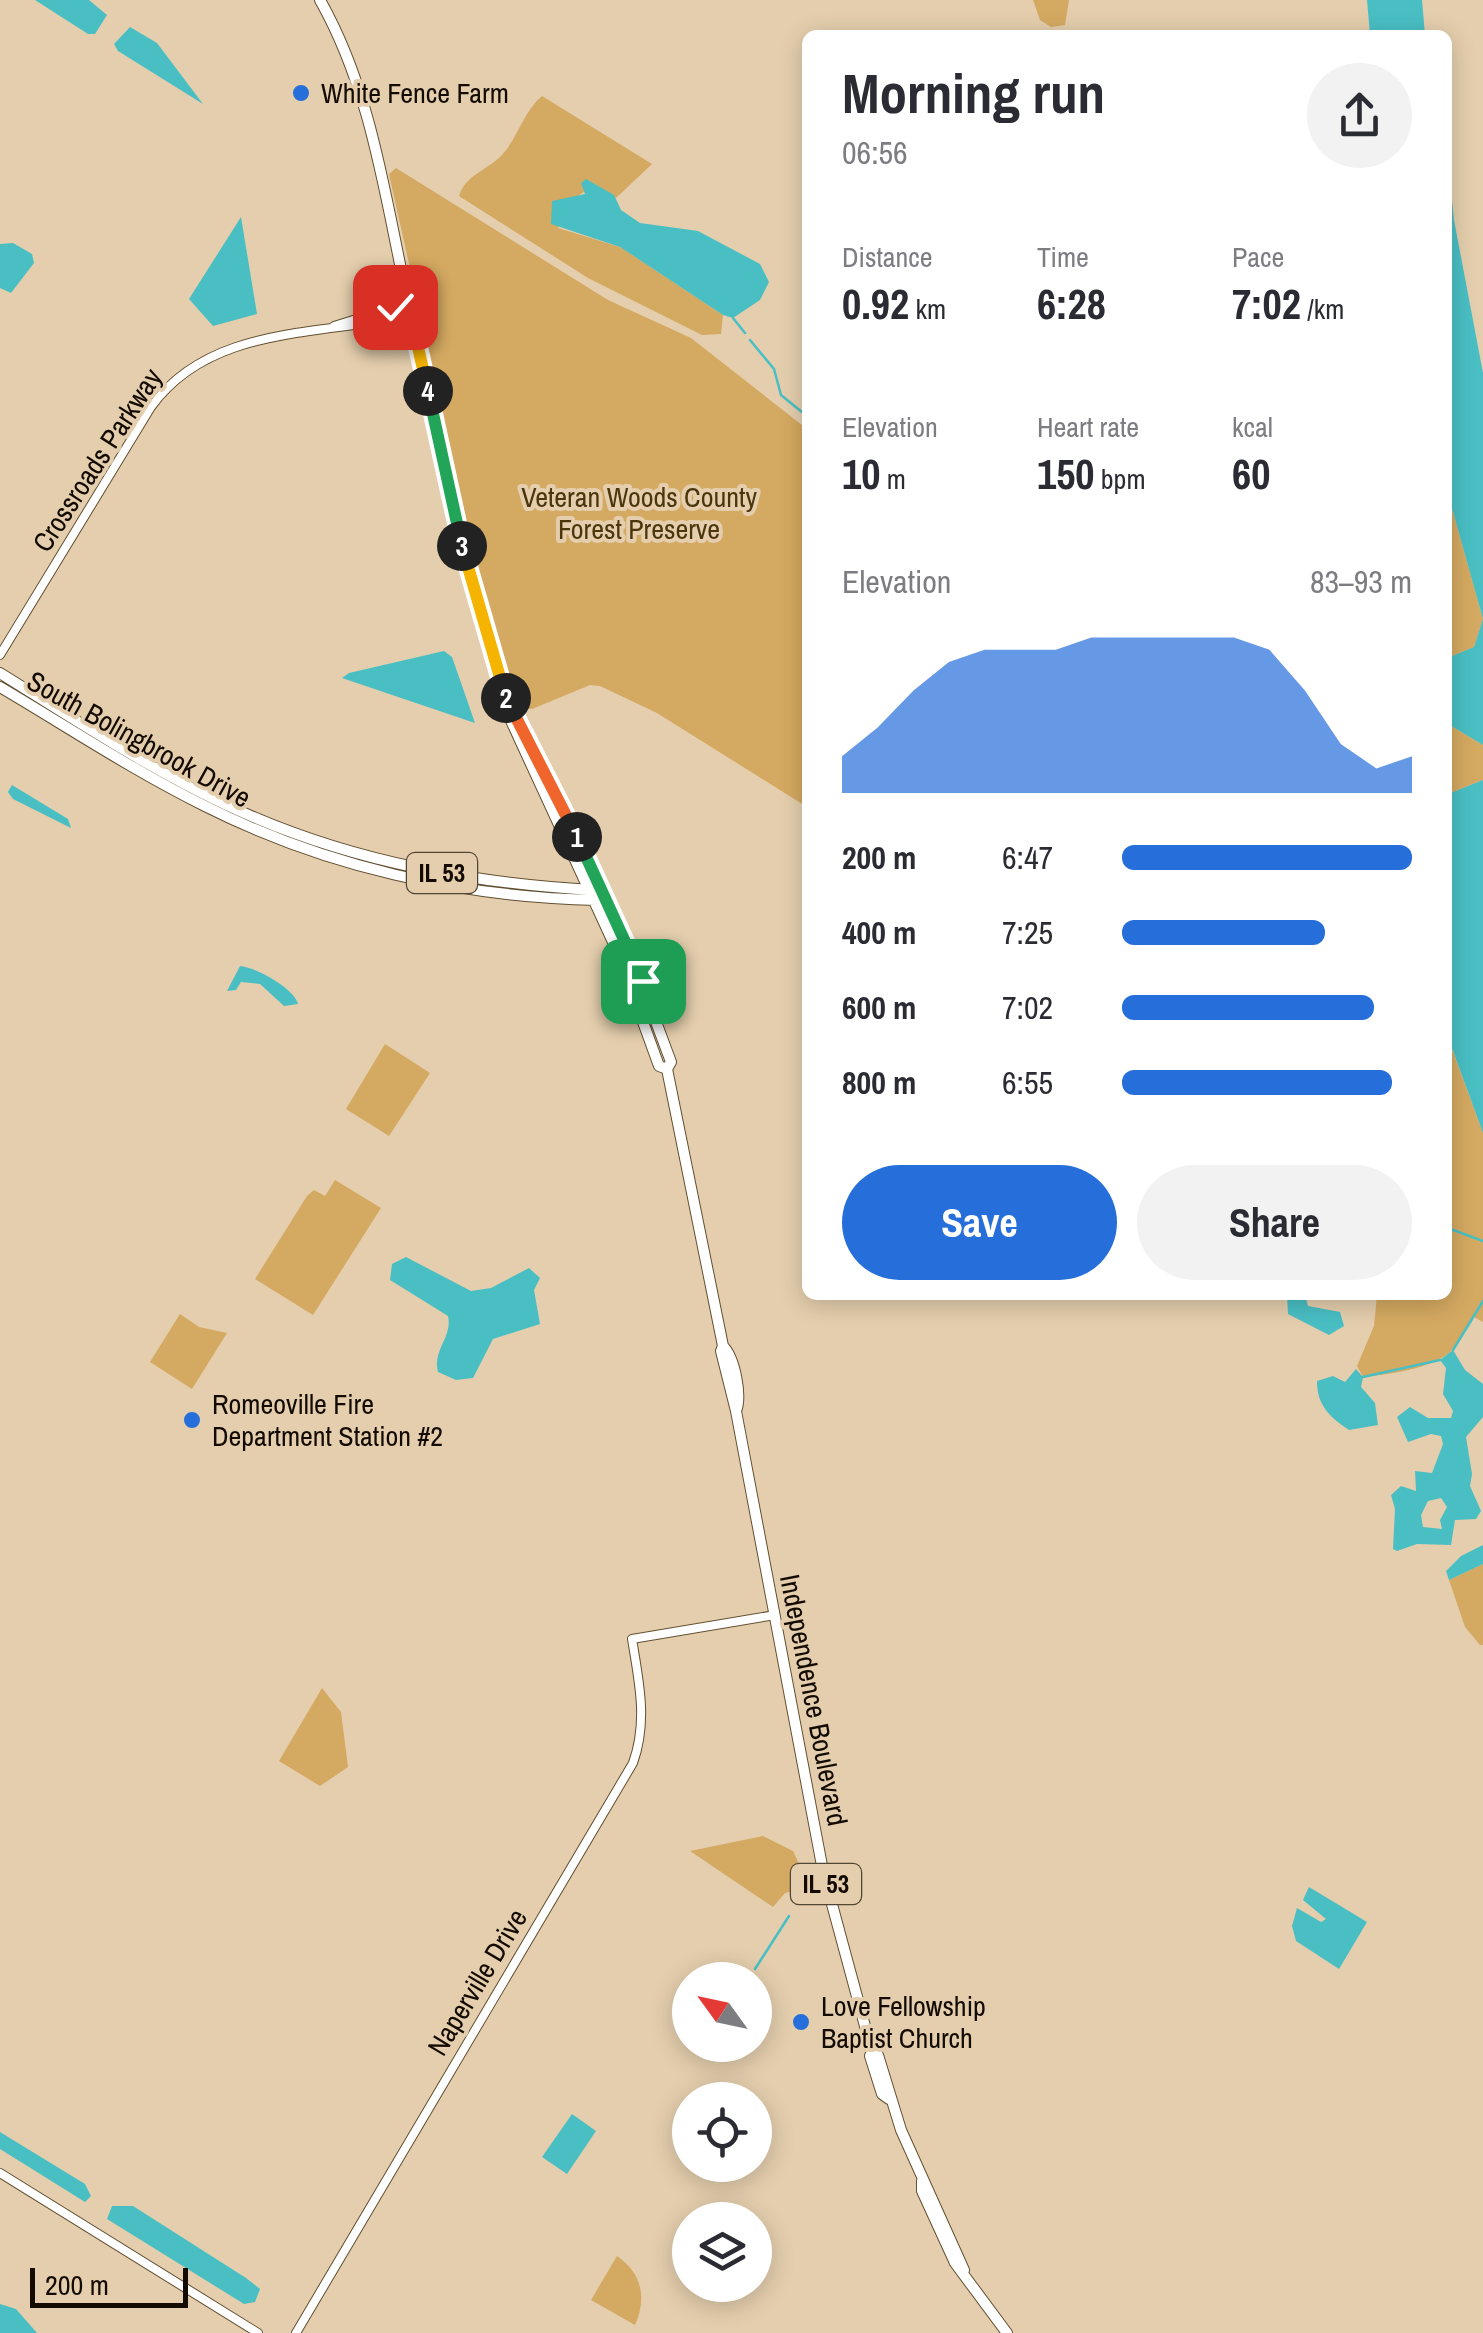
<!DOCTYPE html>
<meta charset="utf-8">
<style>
:root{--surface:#fff;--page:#f2f2f3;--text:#2b2b33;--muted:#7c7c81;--accent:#266fdb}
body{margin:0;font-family:"Archivo Narrow",sans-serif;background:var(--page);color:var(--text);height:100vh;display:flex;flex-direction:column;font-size:38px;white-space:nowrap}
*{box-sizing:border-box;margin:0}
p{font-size:32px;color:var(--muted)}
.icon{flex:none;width:55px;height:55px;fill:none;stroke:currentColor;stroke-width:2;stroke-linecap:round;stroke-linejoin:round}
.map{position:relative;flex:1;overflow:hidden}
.sheet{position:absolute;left:802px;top:30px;width:650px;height:1270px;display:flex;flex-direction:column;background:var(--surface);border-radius:15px;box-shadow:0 5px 25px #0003}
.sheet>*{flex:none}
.needle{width:65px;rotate:303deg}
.tools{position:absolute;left:672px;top:1962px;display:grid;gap:20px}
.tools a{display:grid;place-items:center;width:100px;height:100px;border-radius:50%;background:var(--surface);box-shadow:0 5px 25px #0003;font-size:50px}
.scale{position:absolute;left:30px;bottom:25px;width:158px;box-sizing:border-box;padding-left:10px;border:5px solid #130b02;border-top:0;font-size:28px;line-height:35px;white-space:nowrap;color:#130b02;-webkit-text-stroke:8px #e4cead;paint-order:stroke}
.pin{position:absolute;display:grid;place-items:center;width:85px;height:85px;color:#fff;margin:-42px;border-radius:20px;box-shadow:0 5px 15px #0006}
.km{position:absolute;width:50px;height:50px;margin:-25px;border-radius:50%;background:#222;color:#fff;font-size:28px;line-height:50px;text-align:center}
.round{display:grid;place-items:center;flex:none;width:105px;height:105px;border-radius:52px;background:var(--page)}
.headline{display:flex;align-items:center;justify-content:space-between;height:170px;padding:0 40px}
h1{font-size:55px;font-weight:700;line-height:75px}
.figures{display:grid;grid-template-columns:repeat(3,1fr);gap:15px;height:170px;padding:10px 40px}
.figures div{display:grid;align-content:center}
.figures b{font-size:42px;font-weight:700}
.figures small{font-size:28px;font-weight:400}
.figures p{font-size:28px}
.chart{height:280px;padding:20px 40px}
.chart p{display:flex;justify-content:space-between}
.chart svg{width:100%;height:180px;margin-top:10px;fill:var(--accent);opacity:.7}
.primary-button{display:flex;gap:20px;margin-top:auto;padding:20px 40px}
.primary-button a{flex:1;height:115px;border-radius:60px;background:var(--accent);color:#fff;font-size:40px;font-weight:700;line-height:115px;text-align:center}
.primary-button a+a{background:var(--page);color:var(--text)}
ul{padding:0 40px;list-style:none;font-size:32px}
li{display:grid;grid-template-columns:160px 120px 1fr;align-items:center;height:75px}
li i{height:25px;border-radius:12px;background:var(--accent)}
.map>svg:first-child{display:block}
.green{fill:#d4a961}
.water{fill:#49bfc4;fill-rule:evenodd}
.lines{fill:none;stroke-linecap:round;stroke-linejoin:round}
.stream{stroke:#49bfc4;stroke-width:2.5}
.tertiary-casing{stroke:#624f31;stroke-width:10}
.primary-casing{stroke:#624f31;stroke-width:12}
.tertiary{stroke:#fff;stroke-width:8}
.primary{stroke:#fff;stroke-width:10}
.split-1-casing{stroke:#fff;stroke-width:20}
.split-2-casing{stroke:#fff;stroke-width:20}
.split-3-casing{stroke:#fff;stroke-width:20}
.split-4-casing{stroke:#fff;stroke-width:20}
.split-5-casing{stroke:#fff;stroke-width:20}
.split-1{stroke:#22a559;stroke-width:12}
.split-2{stroke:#f0652b;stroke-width:12}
.split-3{stroke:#f5b400;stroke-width:12}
.split-4{stroke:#22a559;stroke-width:12}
.split-5{stroke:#f5b400;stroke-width:12}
.poi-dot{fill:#266fdb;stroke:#e4cead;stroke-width:4}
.labels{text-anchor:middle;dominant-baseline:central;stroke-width:8;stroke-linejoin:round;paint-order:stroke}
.shield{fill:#e4cead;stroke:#524635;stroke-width:2.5}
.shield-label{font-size:25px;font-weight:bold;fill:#130b02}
.poi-label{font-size:28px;fill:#130b02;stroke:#e4cead;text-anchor:start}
.street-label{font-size:28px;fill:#130b02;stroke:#e4cead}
.park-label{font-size:28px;fill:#4b350b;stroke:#e4cead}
</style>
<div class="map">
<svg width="1483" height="2333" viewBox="0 0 1483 2333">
<rect width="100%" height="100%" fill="#e4cead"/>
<path class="green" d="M1033,0h36l-4,25 -14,2 -11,-7z
M542,96l110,68 -36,34 -21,-14 -17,12 -20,32 62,19 103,68 -2,19 -19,1 -114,-57 -129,-82c7,-21 26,-25 41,-39 18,-18 22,-44 42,-61z
M396,168l212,132 83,38 116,91v378l-150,-94 -57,-27 -10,-1 -58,24 -12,-1 -39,-122 -92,-412z
M1448,494l35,125 -9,28 -22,9 -4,9z
M1448,724l35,21v35l-35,14z
M1448,1021l1,20 34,92v189l-9,-5c-10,9 -13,24 -22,33 -18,19 -63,24 -89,27l-6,-11 17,-40 3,-31h71z
M385,1044l45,29 -41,63 -43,-27z
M335,1180l46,28 -68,107 -58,-36 52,-83 7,-6 11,6z
M180,1314l19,13 28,6 -35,56 -42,-27z
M1483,1564v81h-3l-15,-18 -16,-47z
M322,1688l19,24 7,55 -28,19 -41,-25z
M763,1836l30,15 17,36 -25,6 -12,14 -83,-56z
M617,2256c25,17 30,42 18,69l-44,-25z"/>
<path class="water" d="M35,0h54l18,15 -12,19h-7z
M1367,0h55l3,35h-55z
M130,27l27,16 46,61 -85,-53 -4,-7z
M1448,162l6,58 29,153v372l-35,-21v-59l4,-9 22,-9 9,-28 -35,-125z
M586,179l28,16 7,15 19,13 58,8 62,33 9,18 -9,18 -27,18 -10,-3 -103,-68 -69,-23 1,-23 33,-7 -4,-11z
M241,217l16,97 -44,12 -24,-27z
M13,243l19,11 2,9 -23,30 -11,-5v-44z
M444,651l8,6 23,66 -133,-45 7,-5z
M1483,780v353l-34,-93 -1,-246z
M12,785l56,34 3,9 -58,-29 -5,-7z
M240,966c16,1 55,23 58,38l-14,2 -24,-22 -19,-2 -5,8 -9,1z
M406,1257l65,34 20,-3 38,-20 11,10 -6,12 6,34 -47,15 -20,39 -17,2 -18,-8c-6,-22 15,-35 10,-56l-58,-36 2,-16z
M1287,1295h18l3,11 32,6 4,14 -15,9 -41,-21z
M1453,1350l12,20 18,14v33l-17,20 6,37 -2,12 11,25 -5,8 -21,1 -4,25 -34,-1 -20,7 -4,-2 2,-40 -4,-14 10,-9 15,5 -1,-20 17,2 11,-29 -2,-8 -10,-2 -23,8 -11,-25 13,-10 18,11h23l2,-7 -10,-17 3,-26 -6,-8zM1441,1498l6,9 -7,13 2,9 -19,-2 -2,-12 7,-14z
M1356,1369l7,8 -2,10 14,16 3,22 -29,5c-19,-13 -32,-24 -32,-49l16,-5 12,6z
M1483,1545v19l-34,16 -3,-9 15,-15z
M1309,1887l58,35 -28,47 -43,-28 -4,-15 5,-18 24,14 5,-3 -23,-19z
M572,2114l24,17 -29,43 -25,-17z
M0,2132l85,52 6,12 -6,6 -85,-53z
M112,2206h21l113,72 14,11 -5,13 -11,2 -137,-85z
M0,2304l16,5 21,24h-37z"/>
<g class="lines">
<path class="stream" d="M733,318l12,15
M750,340l24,29 7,26 27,22
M1448,1228l35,13
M1453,1350l30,-49
M1363,1377l77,-17
M755,1969l34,-53"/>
<defs>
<path id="tertiary" d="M334,326l61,-19 15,4
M0,655l151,-248c57,-79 161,-72 247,-89l12,-7
M0,2173l258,160
M296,2333l337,-570c15,-42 6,-81 -1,-124l143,-24"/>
<path id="primary" d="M320,0c47,83 62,177 81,269 31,145 55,297 108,436l-2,7 111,241 41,113 8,3
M0,673c82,51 163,105 251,143 109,47 223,67 341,74
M0,687c68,40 134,84 205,119 121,61 256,91 391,94
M509,705l5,1 109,227 48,129 -4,7 56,277 -2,5 15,60 87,460 49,181 -2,4 12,38 7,5
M723,1346c12,12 19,50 13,65
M872,2052l6,3 23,75 63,140
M922,2181v10l33,72 52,70"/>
</defs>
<use href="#tertiary" class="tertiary-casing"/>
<use href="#primary" class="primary-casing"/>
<use href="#tertiary" class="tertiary"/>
<use href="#primary" class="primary"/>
</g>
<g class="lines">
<defs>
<path id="split-1" d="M577,837l66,144"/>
<path id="split-2" d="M506,698l71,139"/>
<path id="split-3" d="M462,546l44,152"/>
<path id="split-4" d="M428,391l34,155"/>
<path id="split-5" d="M395,307l15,5 18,79"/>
</defs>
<use href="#split-1" class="split-1-casing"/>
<use href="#split-2" class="split-2-casing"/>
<use href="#split-3" class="split-3-casing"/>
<use href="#split-4" class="split-4-casing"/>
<use href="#split-5" class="split-5-casing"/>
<use href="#split-1" class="split-1"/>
<use href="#split-2" class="split-2"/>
<use href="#split-3" class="split-3"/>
<use href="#split-4" class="split-4"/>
<use href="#split-5" class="split-5"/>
</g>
<g class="poi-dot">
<circle cx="301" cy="93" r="10"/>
<circle cx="192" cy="1420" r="10"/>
<circle cx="801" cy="2022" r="10"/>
</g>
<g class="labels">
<g class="shield">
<rect x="407" y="853" width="70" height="40" rx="8"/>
<rect x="791" y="1864" width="70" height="40" rx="8"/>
</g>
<g class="shield-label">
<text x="442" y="873">IL 53</text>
<text x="826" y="1884">IL 53</text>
</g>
<g class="poi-label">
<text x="321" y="93">White Fence Farm</text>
<text x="212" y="1404">Romeoville Fire<tspan x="212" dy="32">Department Station #2</tspan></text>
<text x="821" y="2006">Love Fellowship<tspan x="821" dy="32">Baptist Church</tspan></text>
</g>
<g class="street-label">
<text transform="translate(97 460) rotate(-57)">Crossroads Parkway</text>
<text transform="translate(139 739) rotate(29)">South Bolingbrook Drive</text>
<text transform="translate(814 1700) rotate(79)">Independence Boulevard</text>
<text transform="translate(477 1982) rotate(-59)">Naperville Drive</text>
</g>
<g class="park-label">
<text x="639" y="497">Veteran Woods County<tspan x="639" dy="32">Forest Preserve</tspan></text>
</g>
</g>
</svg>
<div class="tools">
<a><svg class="needle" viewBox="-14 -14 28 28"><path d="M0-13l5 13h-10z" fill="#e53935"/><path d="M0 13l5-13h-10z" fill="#7c7c81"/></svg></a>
<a><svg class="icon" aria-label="locate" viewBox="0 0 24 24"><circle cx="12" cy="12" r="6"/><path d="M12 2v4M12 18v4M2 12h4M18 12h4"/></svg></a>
<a><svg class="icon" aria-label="layers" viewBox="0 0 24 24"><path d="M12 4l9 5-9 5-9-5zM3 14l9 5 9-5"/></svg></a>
</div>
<div class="scale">200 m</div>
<div class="pin" style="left:643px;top:981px;background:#1e9e55"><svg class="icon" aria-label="arrive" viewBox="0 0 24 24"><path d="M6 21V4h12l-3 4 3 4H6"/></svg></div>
<div class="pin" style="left:395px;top:307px;background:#d93025"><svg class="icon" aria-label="check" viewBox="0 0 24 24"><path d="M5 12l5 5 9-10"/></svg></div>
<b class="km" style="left:577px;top:837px">1</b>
<b class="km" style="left:506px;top:698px">2</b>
<b class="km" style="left:462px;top:546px">3</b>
<b class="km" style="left:428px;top:391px">4</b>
<section class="sheet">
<div class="headline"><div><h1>Morning run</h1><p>06:56</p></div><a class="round"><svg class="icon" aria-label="share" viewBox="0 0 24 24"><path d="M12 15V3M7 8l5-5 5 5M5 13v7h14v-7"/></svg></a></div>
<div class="figures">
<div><p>Distance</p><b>0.92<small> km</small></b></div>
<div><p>Time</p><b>6:28</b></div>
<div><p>Pace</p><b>7:02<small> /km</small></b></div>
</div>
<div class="figures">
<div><p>Elevation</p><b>10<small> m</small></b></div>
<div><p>Heart rate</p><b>150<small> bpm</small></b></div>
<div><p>kcal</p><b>60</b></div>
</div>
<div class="chart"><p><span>Elevation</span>83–93 m</p>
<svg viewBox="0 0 160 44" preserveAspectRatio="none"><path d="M0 44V35L10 28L20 19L30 12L40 9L50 9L60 9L70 6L80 6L90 6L100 6L110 6L120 9L130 19L140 32L150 38L160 35V44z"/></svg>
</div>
<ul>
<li><b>200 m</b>6:47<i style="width:100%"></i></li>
<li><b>400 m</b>7:25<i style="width:70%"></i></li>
<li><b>600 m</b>7:02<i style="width:87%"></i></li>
<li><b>800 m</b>6:55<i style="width:93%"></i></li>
</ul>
<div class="primary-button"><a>Save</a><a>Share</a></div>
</section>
</div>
